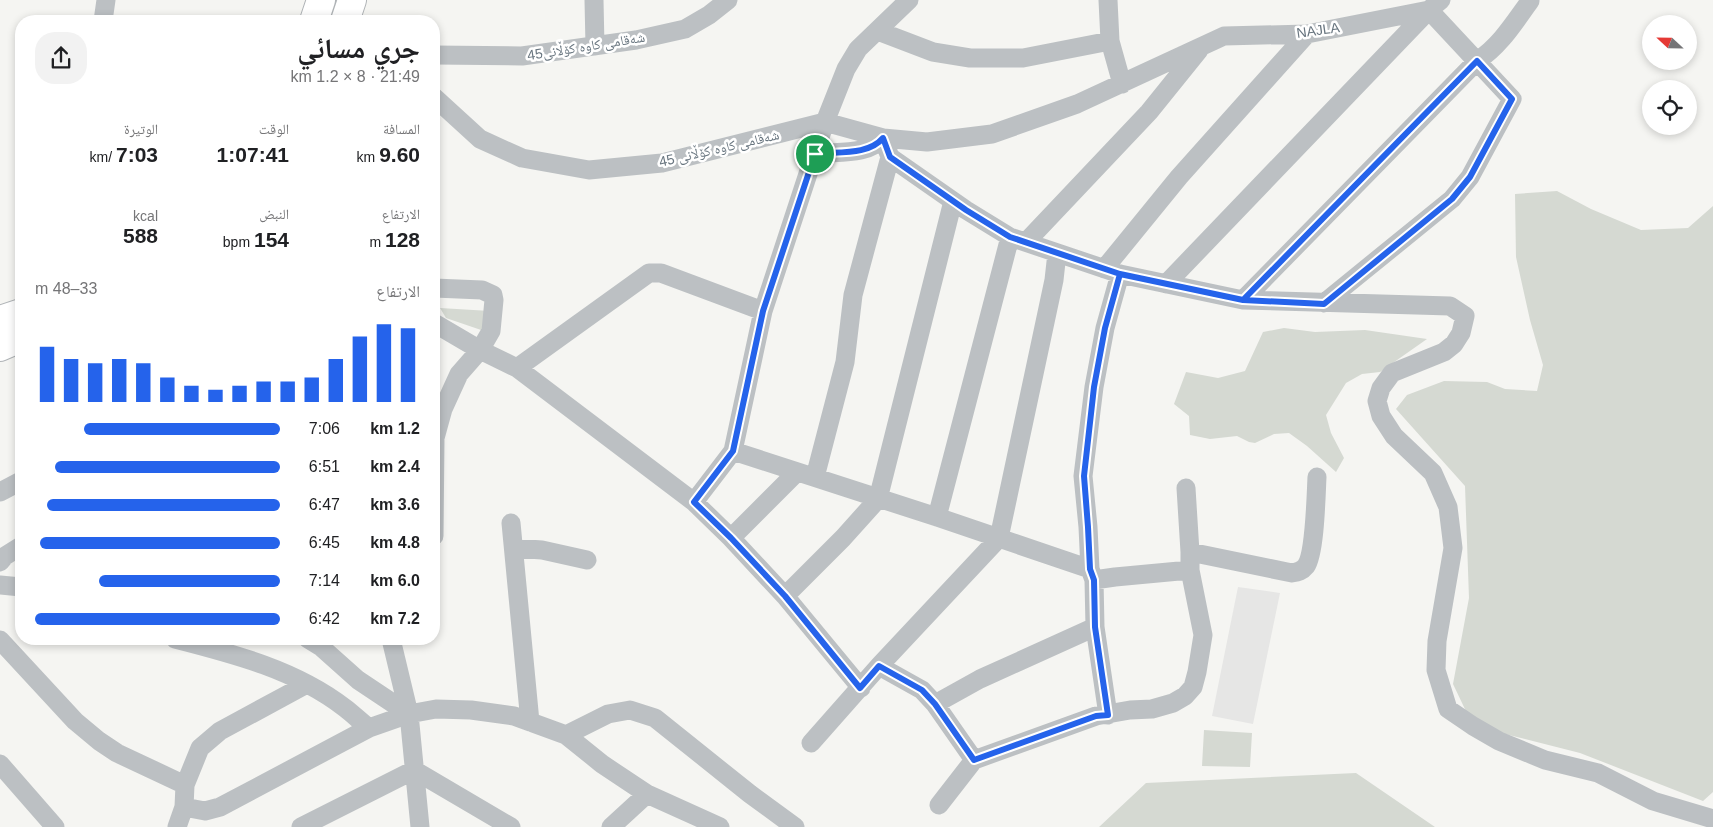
<!DOCTYPE html>
<html lang="ar">
<meta charset="utf-8">
<style>
:root{--surface:#fff;--page:#f2f2f2;--text:#202124;--muted:#757577;--accent:#2563eb}
body{margin:0;font-family:Helvetica,"Noto Naskh Arabic",sans-serif;background:var(--page);color:var(--text);direction:rtl;height:100vh;display:flex;flex-direction:column;font-size:19px;white-space:nowrap}
*{box-sizing:border-box;margin:0}
p{font-size:16px;color:var(--muted)}
.icon{flex:none;width:28px;height:28px;fill:none;stroke:currentColor;stroke-width:2;stroke-linecap:round;stroke-linejoin:round}
.map{position:relative;flex:1;overflow:hidden;direction:ltr}
.sheet{position:absolute;left:15px;top:15px;width:425px;height:630px;display:flex;flex-direction:column;background:var(--surface);border-radius:20px;box-shadow:0 2px 8px #0003;direction:rtl}
.sheet>*{flex:none}
.needle{width:32px;rotate:292deg}
.fabs{position:absolute;left:1642px;top:15px;display:grid;gap:10px}
.fabs a{display:grid;place-items:center;width:55px;height:55px;border-radius:50%;background:var(--surface);box-shadow:0 2px 8px #0003;font-size:25px}
.pin{position:absolute;display:grid;place-items:center;width:42px;height:42px;color:#fff;margin:-21px;border:2px solid #fff;border-radius:50%;box-shadow:0 1px 5px #0007}
.round{display:grid;place-items:center;flex:none;width:52px;height:52px;border-radius:20px;background:var(--page)}
.overview{display:flex;align-items:center;justify-content:space-between;height:85px;padding:0 20px}
h1{font-size:28px;font-weight:800;line-height:38px}
.figures{display:grid;grid-template-columns:repeat(3,1fr);gap:8px;height:85px;padding:5px 20px}
.figures div{display:grid;align-content:center}
.figures b{font-size:21px;font-weight:800}
.figures small{font-size:14px;font-weight:400}
.figures p{font-size:14px}
.chart{height:140px;padding:10px 20px}
.chart p{display:flex;justify-content:space-between}
.chart svg{width:100%;height:90px;margin-top:5px;stroke:var(--accent);stroke-width:6}
ul{padding:0 20px;list-style:none;font-size:16px}
li{display:grid;grid-template-columns:80px 60px 1fr;align-items:center;height:38px}
li i{height:12px;border-radius:6px;background:var(--accent)}
.map>svg:first-child{display:block}
.built{fill:#e6e6e5}
.green{fill:#d5d9d2}
.lines{fill:none;stroke-linecap:round;stroke-linejoin:round}
.primary-casing{stroke:#b0b4b7;stroke-width:30}
.minor{stroke:#bcc0c3;stroke-width:19}
.primary{stroke:#fff;stroke-width:28}
.route-casing{stroke:#fff;stroke-width:10}
.route{stroke:#2563eb;stroke-width:6}
.labels{text-anchor:middle;dominant-baseline:central;stroke-width:5;stroke-linejoin:round;paint-order:stroke}
.street-label{font-size:14px;fill:#68757f;stroke:#fff}
</style>
<div class="map">
<svg width="1713" height="827" viewBox="0 0 1713 827">
<rect width="100%" height="100%" fill="#f5f5f2"/>
<path class="built" d="M1238,587l42,6 -27,131 -41,-8z"/>
<path class="green" d="M1557,191l34,18 50,21 47,-2 25,-22v586l-10,9 -123,-48 -107,-27 -20,-42 16,-86 -4,-112 -69,-77 11,-14 37,-14 43,1 18,7 32,2 6,-26 -13,-45 -14,-63 -1,-63z
M440,308l50,3 -6,20 -38,-13z
M1284,328l31,4 50,-2 62,9 -47,33 -18,2 -16,9 -20,32 5,18 13,25 -8,14 -29,-26 -18,-13 -15,1 -19,9 -6,-1 -12,-6 -27,3 -20,-4 -1,-19 -15,-12 12,-32 32,6 27,-7 18,-39z
M1204,730l48,3 -2,34 -48,-1z
M1356,773l79,54h-336l47,-44z"/>
<g class="lines">
<defs>
<path id="primary" d="M314,21l7,-21
M345,21l7,-21
M0,320l21,-7
M0,347l21,-9"/>
</defs>
<use href="#primary" class="primary-casing"/>
<path class="minor" d="M594,0l1,46
M909,0l-51,49 -12,20 -21,53 58,16 44,4 65,-8 85,-30 147,-68 83,-2 122,-24 83,89 -42,78 -18,22 -128,104
M1108,0l2,41 12,43
M103,21l3,-21
M878,31l55,21 37,6h53l87,-17
M434,55l88,1 114,-16 49,-11 24,-14 19,-15
M434,97l46,42 42,19 67,12 73,-7 163,-41 -62,189
M890,157l76,53 44,27 110,37 123,26 207,6 15,10 -4,17 -7,11 -10,8 -52,21 -11,15 -4,13 4,15 13,20 39,37 15,34 5,41 -16,93 -1,29 12,39 25,17 26,15 46,19 53,13 55,28 60,18
M1026,242l123,-130 50,-62
M1104,269l75,-92 128,-143
M1166,284l263,-274 12,-10
M434,288l48,2 11,5 1,5 -3,31 -11,19 -21,24 -16,35 -8,29 -1,98
M1243,300l234,-239c23,-15 37,-38 53,-60
M434,323l46,27 37,18 177,134 37,36 54,58 76,92
M517,368l132,-95h12l102,38 -30,140 -39,51
M733,451l204,66 153,52
M815,477l30,-115 8,-67 37,-138 -7,-19c-15,18 -47,13 -68,16
M0,492l21,-11
M937,517l73,-280
M511,523l19,199
M731,538l65,-65
M514,548l28,2 45,10
M1190,552l102,21c6,-1 10,-2 14,-7 9,-13 10,-70 11,-89
M0,562l5,-6 16,-10
M1094,580l21,-3 75,-7
M0,585l21,2
M785,596l58,-58 35,-39 75,-298
M175,639c59,15 121,31 170,69 8,6 16,14 24,20
M308,639l13,8 37,33 51,34
M391,639l18,75 11,113
M0,640l75,81 24,20 18,12 68,32
M879,666l43,24 13,14 39,56 -35,45
M935,704l45,-25 115,-52
M1108,715l-13,-88 -1,-47 -4,-11 -2,-42 -5,-51 11,-89 11,-59 15,-54
M566,735l36,29 45,30 73,33
M811,743l68,-77 120,-128 55,-258 3,-27
M974,760l122,-44 34,-6 22,-1 21,-6 12,-7 8,-9 4,-15 6,-37 -13,-65v-18l-4,-64
M0,764l55,63
M184,807l21,4 15,-4 149,-79 40,-14 27,-5 35,1 43,6 52,19 42,-21 22,-4 25,8 95,76 45,33
M177,827l7,-20 1,-22 15,-37 20,-17 87,-47
M301,827l113,-57 97,57
M611,827l36,-33"/>
<use href="#primary" class="primary"/>
</g>
<g class="lines">
<defs>
<path id="route" d="M815,154l-52,157 -30,140 -39,51 37,36 54,58 75,92 19,-22 43,24 13,14 39,56 122,-44 12,-1 -13,-88 -1,-47 -4,-11 -2,-42 -4,-51 10,-89 11,-59 15,-54 123,26 81,4 128,-105 18,-22 42,-78 -35,-38 -234,239 -123,-26 -110,-37 -44,-27 -76,-53 -7,-19c-15,18 -47,13 -68,16"/>
</defs>
<use href="#route" class="route-casing"/>
<use href="#route" class="route"/>
</g>
<g class="labels">
<g class="street-label">
<text transform="translate(1318 30) rotate(-8)">NAJLA</text>
<text transform="translate(586 46) rotate(-9)">شەقامی کاوە کۆڵانی45</text>
<text transform="translate(719 148) rotate(-13)">شەقامی کاوە کۆڵانی 45</text>
</g>
</g>
</svg>
<div class="fabs">
<a><svg class="needle" viewBox="-14 -14 28 28"><path d="M0-13l5 13h-10z" fill="#e53935"/><path d="M0 13l5-13h-10z" fill="#757577"/></svg></a>
<a><svg class="icon" aria-label="locate" viewBox="0 0 24 24"><circle cx="12" cy="12" r="6"/><path d="M12 2v4M12 18v4M2 12h4M18 12h4"/></svg></a>
</div>
<div class="pin" style="left:815px;top:154px;background:#1e9e55"><svg class="icon" aria-label="arrive" viewBox="0 0 24 24"><path d="M6 21V4h12l-3 4 3 4H6"/></svg></div>
<section class="sheet">
<div class="overview"><div><h1>جري مسائي</h1><p>21:49 · 8 × 1.2 km</p></div><a class="round"><svg class="icon" aria-label="share" viewBox="0 0 24 24"><path d="M12 15V3M7 8l5-5 5 5M5 13v7h14v-7"/></svg></a></div>
<div class="figures">
<div><p>المسافة</p><b>9.60<small> km</small></b></div>
<div><p>الوقت</p><b>1:07:41</b></div>
<div><p>الوتيرة</p><b>7:03<small> /km</small></b></div>
</div>
<div class="figures">
<div><p>الارتفاع</p><b>128<small> m</small></b></div>
<div><p>النبض</p><b>154<small> bpm</small></b></div>
<div><p>kcal</p><b>588</b></div>
</div>
<div class="chart"><p><span>الارتفاع</span>33–48 m</p>
<svg viewBox="0 0 160 44" preserveAspectRatio="none"><path d="M5 44V17M15 44V23M25 44V25M35 44V23M45 44V25M55 44V32M65 44V36M75 44V38M85 44V36M95 44V34M105 44V34M115 44V32M125 44V23M135 44V12M145 44V6M155 44V8"/></svg>
</div>
<ul>
<li><b>1.2 km</b>7:06<i style="width:80%"></i></li>
<li><b>2.4 km</b>6:51<i style="width:92%"></i></li>
<li><b>3.6 km</b>6:47<i style="width:95%"></i></li>
<li><b>4.8 km</b>6:45<i style="width:98%"></i></li>
<li><b>6.0 km</b>7:14<i style="width:74%"></i></li>
<li><b>7.2 km</b>6:42<i style="width:100%"></i></li>
</ul>
</section>
</div>
